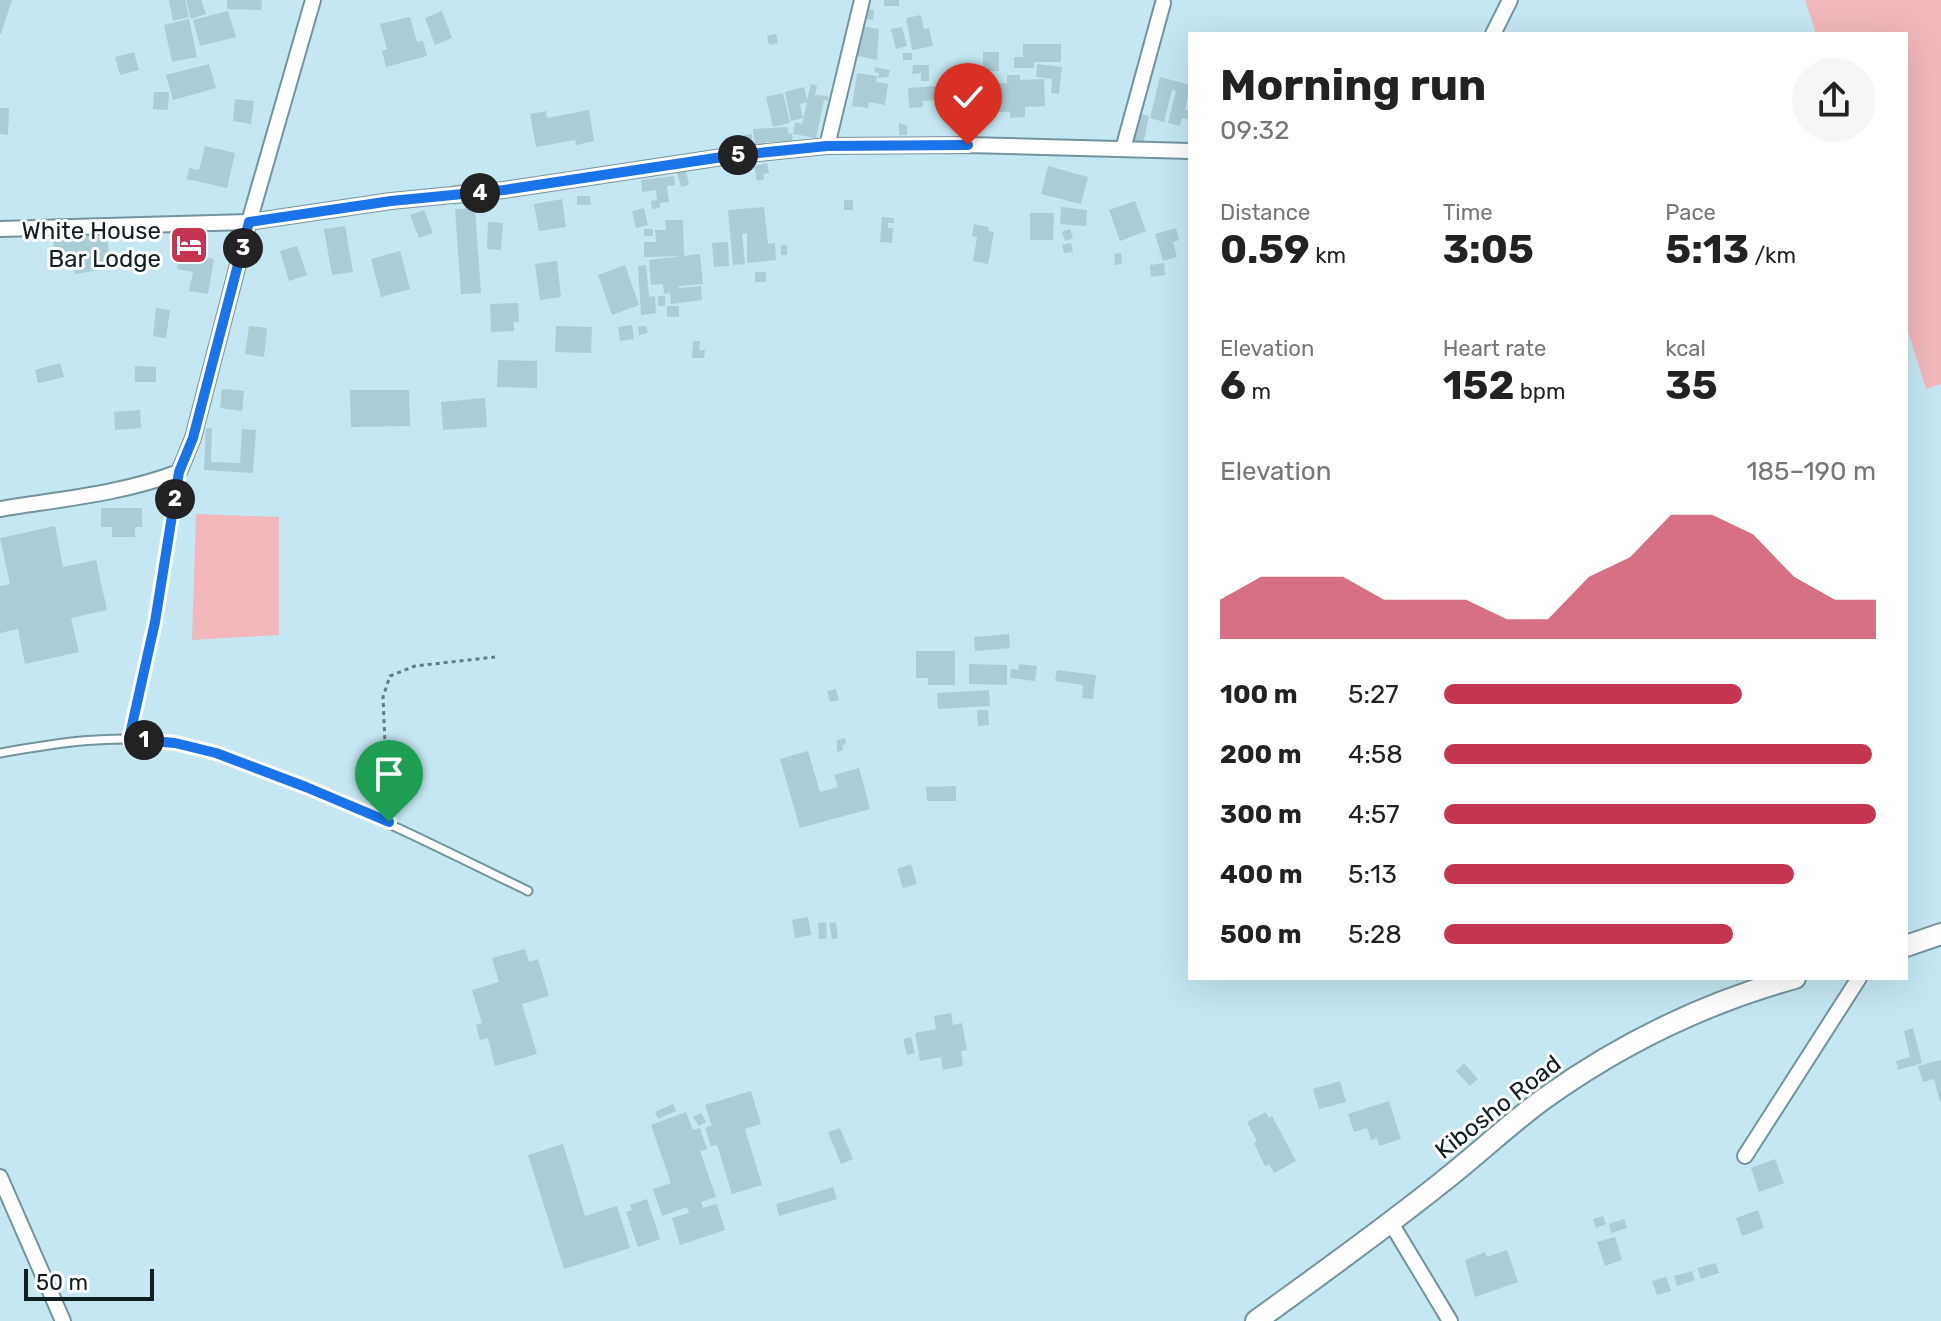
<!DOCTYPE html>
<meta charset="utf-8">
<style>
:root{--surface:#fff;--page:#f6f6f6;--text:#222;--muted:#767676;--accent:#c53551}
body{margin:0;font-family:Rubik,sans-serif;background:var(--page);color:var(--text);height:100vh;display:flex;flex-direction:column;font-size:30px;white-space:nowrap}
*{box-sizing:border-box;margin:0}
p{font-size:26px;color:var(--muted)}
.icon{flex:none;width:44px;height:44px;fill:none;stroke:currentColor;stroke-width:2;stroke-linecap:round;stroke-linejoin:round}
.map{position:relative;flex:1;overflow:hidden}
.details{position:absolute;left:1188px;top:32px;width:720px;height:948px;display:flex;flex-direction:column;background:var(--surface);border-radius:0px;box-shadow:0 8px 32px #0002}
.details>*{flex:none}
.scale{position:absolute;left:24px;bottom:20px;width:130px;box-sizing:border-box;padding-left:8px;border:4px solid #111e22;border-top:0;font-size:22px;line-height:28px;white-space:nowrap;color:#111e22;-webkit-text-stroke:6px #fff;paint-order:stroke}
.pin{position:absolute;display:grid;place-items:center;width:68px;height:68px;color:#fff;margin:-82px -34px;border-radius:50% 50% 50% 0;rotate:-45deg;box-shadow:0 0 8px #0007}
.pin .icon{rotate:45deg}
.km{position:absolute;width:40px;height:40px;margin:-20px;border-radius:50%;background:#222;color:#fff;font-size:22px;line-height:40px;text-align:center}
.round{display:grid;place-items:center;flex:none;width:84px;height:84px;border-radius:42px;background:var(--page)}
.overview{display:flex;align-items:center;justify-content:space-between;height:136px;padding:0 32px}
h1{font-size:44px;font-weight:700;line-height:60px}
.stats{display:grid;grid-template-columns:repeat(3,1fr);gap:12px;height:136px;padding:8px 32px}
.stats div{display:grid;align-content:center}
.stats b{font-size:40px;font-weight:700}
.stats small{font-size:22px;font-weight:400}
.stats p{font-size:22px}
.chart{height:224px;padding:16px 32px}
.chart p{display:flex;justify-content:space-between}
.chart svg{width:100%;height:144px;margin-top:8px;fill:var(--accent);opacity:.7}
ul{padding:0 32px;list-style:none;font-size:26px}
li{display:grid;grid-template-columns:128px 96px 1fr;align-items:center;height:60px}
li i{height:20px;border-radius:10px;background:var(--accent)}
.map>svg:first-child{display:block}
.green{fill:#f1b7bb}
.building{fill:#aaccd5}
.lines{fill:none;stroke-linecap:round;stroke-linejoin:round}
.lane-casing{stroke:#74949d;stroke-width:11}
.street-casing{stroke:#74949d;stroke-width:18}
.secondary-casing{stroke:#74949d;stroke-width:24}
.path{stroke:#647b82;stroke-width:3;stroke-dasharray:4 4;stroke-linecap:butt}
.lane{stroke:#fff;stroke-width:7}
.street{stroke:#fff;stroke-width:14}
.secondary{stroke:#fff;stroke-width:20}
.route-casing{stroke:#fff;stroke-width:16}
.route{stroke:#1a73e8;stroke-width:10}
.labels{text-anchor:middle;dominant-baseline:central;stroke-width:6;stroke-linejoin:round;paint-order:stroke}
.poi-label{font-size:24px;fill:#111e22;stroke:#fff;text-anchor:end}
.street-label{font-size:24px;fill:#111e22;stroke:#fff}
</style>
<div class="map">
<svg width="1941" height="1321" viewBox="0 0 1941 1321">
<rect width="100%" height="100%" fill="#c4e7f1"/>
<path class="green" d="M1805,0h136v384l-15,5 -20,-64v-291h-90z
M196,514l83,3v118l-87,5z"/>
<path class="building" d="M0,0h12l-11,34h-1z
M169,0h16l4,17 -16,4z
M186,0h15l5,14 -15,5z
M227,0h35l-1,10 -34,-1z
M884,0h15v6h-15z
M867,9l7,1 -1,10 -7,-1z
M228,11l8,26 -36,9 -7,-26z
M442,11l10,27 -17,7 -10,-27z
M921,15l3,14 5,-1 4,18 -21,4 -6,-32z
M410,17l7,25 6,-1 4,15 -41,11 -4,-16 5,-2 -7,-25z
M189,19l8,38 -25,5 -8,-37z
M862,26l17,3 -2,31 -20,-4z
M902,27l5,19 -11,3 -5,-20z
M776,34l2,9 -9,2 -2,-9z
M1023,44h38v18h-27v6h-20v-11h9z
M134,52l5,18 -19,5 -5,-18z
M983,52h16v19h-16z
M903,53h9v7h-9z
M209,64l7,24 -43,12 -7,-25z
M1037,64l25,3 -3,27 -8,-1 1,-14 -16,-2z
M913,65h16v16h-8v-8l-9,1z
M875,67l15,3 -2,7 -10,1 1,-5 -5,-1z
M857,73l20,3 -1,6 12,2 -3,21 -16,-3 -1,6 -16,-2z
M1007,75h13v5l24,-1 1,27 -20,1v10l-15,1v-6h-11l-2,-28 10,-1z
M1160,77l30,8 -5,25 5,1v9l-8,-2 -2,8 -12,-3 8,-32 -4,-1 -8,32 -14,-4z
M811,84l6,2 -2,9 13,1v5l-4,-1 -8,38 -23,-4 2,-12 7,2 5,-22 -7,2 3,14 -12,3 -6,-29 19,-5 3,13z
M937,86l1,14 -15,1v6l-14,1 -1,-20z
M154,92h15l-1,18 -15,-1z
M783,93l7,30 -17,4 -7,-30z
M235,99l19,2 -3,23 -18,-3z
M0,108h9l-1,27 -8,-1z
M589,110l5,31 -18,4 -1,-5 -39,7 -6,-33 16,-3 1,7z
M1137,113l12,3 -6,29 -12,-3z
M899,123l8,3v9h-8z
M788,127v7l4,-1 1,11 -17,1v-3h-11v4l-10,1 -2,-18z
M752,134v10h-8v-9z
M205,146l30,7 -8,35 -40,-9 2,-11 10,2z
M767,163l2,10 -6,1 1,5 -7,2 -3,-15z
M1048,166l40,11 -7,27 -40,-10z
M686,171l3,14 -8,2 -4,-14z
M674,176l1,9 -8,1 2,16 -9,1v5l-8,1 -1,-8 6,-1 -1,-10 -14,2 -1,-12z
M472,183l2,19 -20,3 -2,-20z
M577,196h13l1,9h-14z
M562,199l4,28 -27,4 -5,-27z
M844,200h9v10h-9z
M1135,201l11,30 -26,10 -11,-31z
M764,207l4,37 7,-1 1,17 -29,3v-30l-5,1 3,30 -12,1 -5,-55z
M1061,207l26,3 -1,16 -26,-2z
M475,208l6,85 -20,1 -6,-85z
M644,208l4,17 -12,3 -4,-17z
M424,210l9,23 -14,5 -9,-23z
M1030,213h24l-1,27h-23z
M882,217l12,1v5h-6v5h5l-1,15 -12,-1z
M665,220h18l1,36 -40,1v-15h12l-1,-12h11z
M488,222l15,1 -2,27 -14,-1z
M974,224l15,3 -1,4 6,1 -6,32 -15,-3 4,-24 -5,-1z
M345,226l8,46 -21,3 -8,-46z
M1176,228l3,12 -6,2 4,15 -14,4 -8,-27z
M644,229h9v7h-9z
M1070,229l3,9 -8,3 -3,-9z
M106,232l5,36 -36,6 -2,-13 -17,2 -3,-23z
M728,242l1,24 -15,1 -2,-24z
M1071,243l2,9 -9,1 -2,-8z
M781,245h6v10h-6z
M297,246l10,29 -18,6 -9,-30z
M400,251l10,38 -29,8 -10,-38z
M180,252l34,7 -6,35 -19,-3 4,-19 -16,-3z
M1121,253l1,11 -7,1 -1,-11z
M700,254l3,30 -24,2v2l22,-2 1,14 -31,4 -1,-11 -6,1 -1,-10 -12,1 -2,-25z
M557,261l4,36 -21,3 -5,-36z
M1164,263l1,12 -14,2 -1,-12z
M625,265l14,40 -27,10 -14,-40z
M646,265l3,32 6,-1 1,17 -15,2 -3,-49z
M755,272h11v10h-11z
M658,296h7v10h-7z
M518,303l1,19h-5v9l-23,1 -1,-28z
M667,306h12v11h-12z
M156,308l14,2 -4,28 -13,-2z
M632,325l2,14 -14,2 -2,-14z
M249,326l18,2 -3,29 -19,-3z
M556,326l36,1 -1,26 -36,-1z
M646,326l2,7 -9,2 -1,-8z
M693,341h7l-1,9h6l-1,8h-12z
M498,360l39,1v27l-40,-1z
M60,363l4,14 -26,6 -3,-13z
M135,366l21,1v15h-21z
M222,389l22,2 -2,20 -22,-3z
M350,390h59l1,36 -59,1z
M485,398l2,29 -44,3 -2,-28z
M140,410l1,18 -26,2 -1,-18z
M206,428h6l-1,34 29,1 2,-34 14,1 -3,43 -49,-3z
M101,508h41v19h-7v10h-23v-10h-11z
M55,526l8,41 33,-7 11,50 -36,8 8,34 -54,12 -7,-35 -18,4v-47l10,-2 -10,-46z
M1009,634l1,14 -35,3 -1,-14z
M916,651h39v34h-27v-7h-12z
M969,664l38,1v20l-38,-1z
M1019,664l18,2 -2,15 -25,-3 1,-9 7,1z
M1057,670l39,5 -3,24 -11,-1 1,-13 -28,-4z
M836,689l3,11 -9,2 -3,-11z
M989,690l1,16 -52,3 -1,-16z
M977,710h11l1,15 -11,1z
M845,738l1,6 -4,1 1,5 -6,2v-12z
M808,751l12,41 18,-5 -4,-12 25,-7 11,41 -70,19 -20,-69z
M956,786v15h-29l-1,-14z
M911,864l6,20 -14,4 -6,-19z
M808,917l3,18 -16,3 -3,-18z
M826,922l1,16 -8,1 -1,-16z
M836,922l2,16 -6,1 -3,-16z
M525,949l4,13 9,-3 11,37 -27,8 15,50 -42,12 -7,-28 -8,2 -4,-15 6,-2 -10,-33 27,-8 -7,-24z
M951,1013l2,12 9,-2 5,27 -6,1 2,15 -20,4 -2,-13 -21,4 -5,-28 21,-4 -2,-13z
M1913,1028l9,35 -24,7 -2,-9 14,-4 -6,-26z
M911,1037l4,16 -8,2 -4,-16z
M1941,1060v42h-1l-6,-23 -11,3 -5,-16z
M1464,1063l14,16 -8,7 -14,-15z
M1340,1081l6,21 -27,7 -6,-20z
M751,1091l10,33 -16,5 17,56 -30,9 -15,-49 -6,1 -6,-18 7,-2 -7,-21z
M1389,1101l12,38 -22,7 -2,-8 -6,2 -4,-12 -13,4 -6,-18z
M673,1104l3,7 -18,8 -3,-7z
M686,1112l7,18 7,-2 7,21 -7,2 16,46 -15,5 2,6 14,-4 8,26 -45,15 -8,-27 17,-5 -2,-6 -25,9 -9,-27 18,-6 -20,-58z
M1266,1112l3,6 3,-2 24,45 -22,12 -5,-9 -4,2 -11,-23 3,-2 -10,-19z
M701,1113l5,9 -7,4 -6,-9z
M840,1128l13,31 -12,5 -13,-32z
M563,1144l22,72 32,-10 13,42 -66,21 -36,-114z
M1775,1159l9,24 -25,9 -8,-24z
M833,1187l4,12 -58,17 -3,-12z
M647,1199l13,40 -22,8 -12,-35 6,-2 -2,-5z
M1758,1210l6,18 -22,8 -6,-18z
M1603,1216l3,8 -10,4 -3,-9z
M1624,1219l3,9 -16,5 -2,-9z
M1615,1237l7,23 -17,6 -8,-24z
M1507,1250l11,32 -43,15 -10,-37 20,-8 2,5z
M1716,1263l3,10 -18,6 -4,-11z
M1692,1271l3,9 -18,6 -3,-10z
M1666,1277l5,14 -14,4 -5,-14z"/>
<g class="lines">
<defs>
<path id="lane" d="M129,739l26,-117 23,-148
M0,753c56,-10 118,-20 175,-10 34,6 67,20 98,32 88,33 171,75 255,116"/>
<path id="street" d="M1493,34l17,-34
M827,146l35,-146
M1123,149l40,-146
M0,229l249,-7 142,-21 113,-11 225,-34 98,-10 141,-1 222,6
M0,509c61,-10 121,-15 179,-37l14,-34 56,-216 64,-222
M1745,1156l114,-178
M0,1177l63,144
M1391,1223l59,98"/>
<path id="secondary" d="M1906,946l35,-12
M1256,1321c62,-45 125,-90 185,-138 35,-27 68,-59 104,-85 77,-55 159,-95 250,-120"/>
</defs>
<use href="#lane" class="lane-casing"/>
<use href="#street" class="street-casing"/>
<use href="#secondary" class="secondary-casing"/>
<path class="path" d="M388,811l-5,-114 7,-21 25,-10 80,-9"/>
<use href="#lane" class="lane"/>
<use href="#street" class="street"/>
<use href="#secondary" class="secondary"/>
</g>
<g class="lines">
<defs>
<path id="route" d="M389,822l-83,-35 -90,-34 -41,-10 -46,-4 26,-117 24,-150 14,-34 56,-216 142,-21 113,-11 225,-34 98,-10 141,-1"/>
</defs>
<use href="#route" class="route-casing"/>
<use href="#route" class="route"/>
</g>
<defs>
<symbol id="hotel-square" viewBox="-11 -11 22 22"><rect x="-9" y="-9" width="18" height="18" rx="4" fill="#c53551" stroke="#fff"/><path d="M-6-4.5h1.5V1H6V5H4.5V3h-9V5H-6ZM-4 0a1.8 1.8 0 1 1 3.6 0ZM.5 0V-2.5h3Q6-2.5 6 0Z" fill="#fff"/></symbol>
</defs>
<g fill-rule="evenodd">
<use href="#hotel-square" x="167" y="223" width="44" height="44"/>
</g>
<g class="labels">
<g class="poi-label">
<text x="161" y="231">White House<tspan x="161" dy="28">Bar Lodge</tspan></text>
</g>
<g class="street-label">
<text transform="translate(1498 1107) rotate(-38)">Kibosho Road</text>
</g>
</g>
</svg>
<div class="scale">50 m</div>
<div class="pin" style="left:389px;top:822px;background:#1e9e55"><svg class="icon" aria-label="arrive" viewBox="0 0 24 24"><path d="M6 21V4h12l-3 4 3 4H6"/></svg></div>
<div class="pin" style="left:968px;top:145px;background:#d93025"><svg class="icon" aria-label="check" viewBox="0 0 24 24"><path d="M5 12l5 5 9-10"/></svg></div>
<b class="km" style="left:144px;top:740px">1</b>
<b class="km" style="left:175px;top:499px">2</b>
<b class="km" style="left:243px;top:248px">3</b>
<b class="km" style="left:480px;top:193px">4</b>
<b class="km" style="left:738px;top:155px">5</b>
<section class="details">
<div class="overview"><div><h1>Morning run</h1><p>09:32</p></div><a class="round"><svg class="icon" aria-label="share" viewBox="0 0 24 24"><path d="M12 15V3M7 8l5-5 5 5M5 13v7h14v-7"/></svg></a></div>
<div class="stats">
<div><p>Distance</p><b>0.59<small> km</small></b></div>
<div><p>Time</p><b>3:05</b></div>
<div><p>Pace</p><b>5:13<small> /km</small></b></div>
</div>
<div class="stats">
<div><p>Elevation</p><b>6<small> m</small></b></div>
<div><p>Heart rate</p><b>152<small> bpm</small></b></div>
<div><p>kcal</p><b>35</b></div>
</div>
<div class="chart"><p><span>Elevation</span>185–190 m</p>
<svg viewBox="0 0 160 44" preserveAspectRatio="none"><path d="M0 44V32L10 25L20 25L30 25L40 32L50 32L60 32L70 38L80 38L90 25L100 19L110 6L120 6L130 12L140 25L150 32L160 32V44z"/></svg>
</div>
<ul>
<li><b>100 m</b>5:27<i style="width:69%"></i></li>
<li><b>200 m</b>4:58<i style="width:99%"></i></li>
<li><b>300 m</b>4:57<i style="width:100%"></i></li>
<li><b>400 m</b>5:13<i style="width:81%"></i></li>
<li><b>500 m</b>5:28<i style="width:67%"></i></li>
</ul>
</section>
</div>
